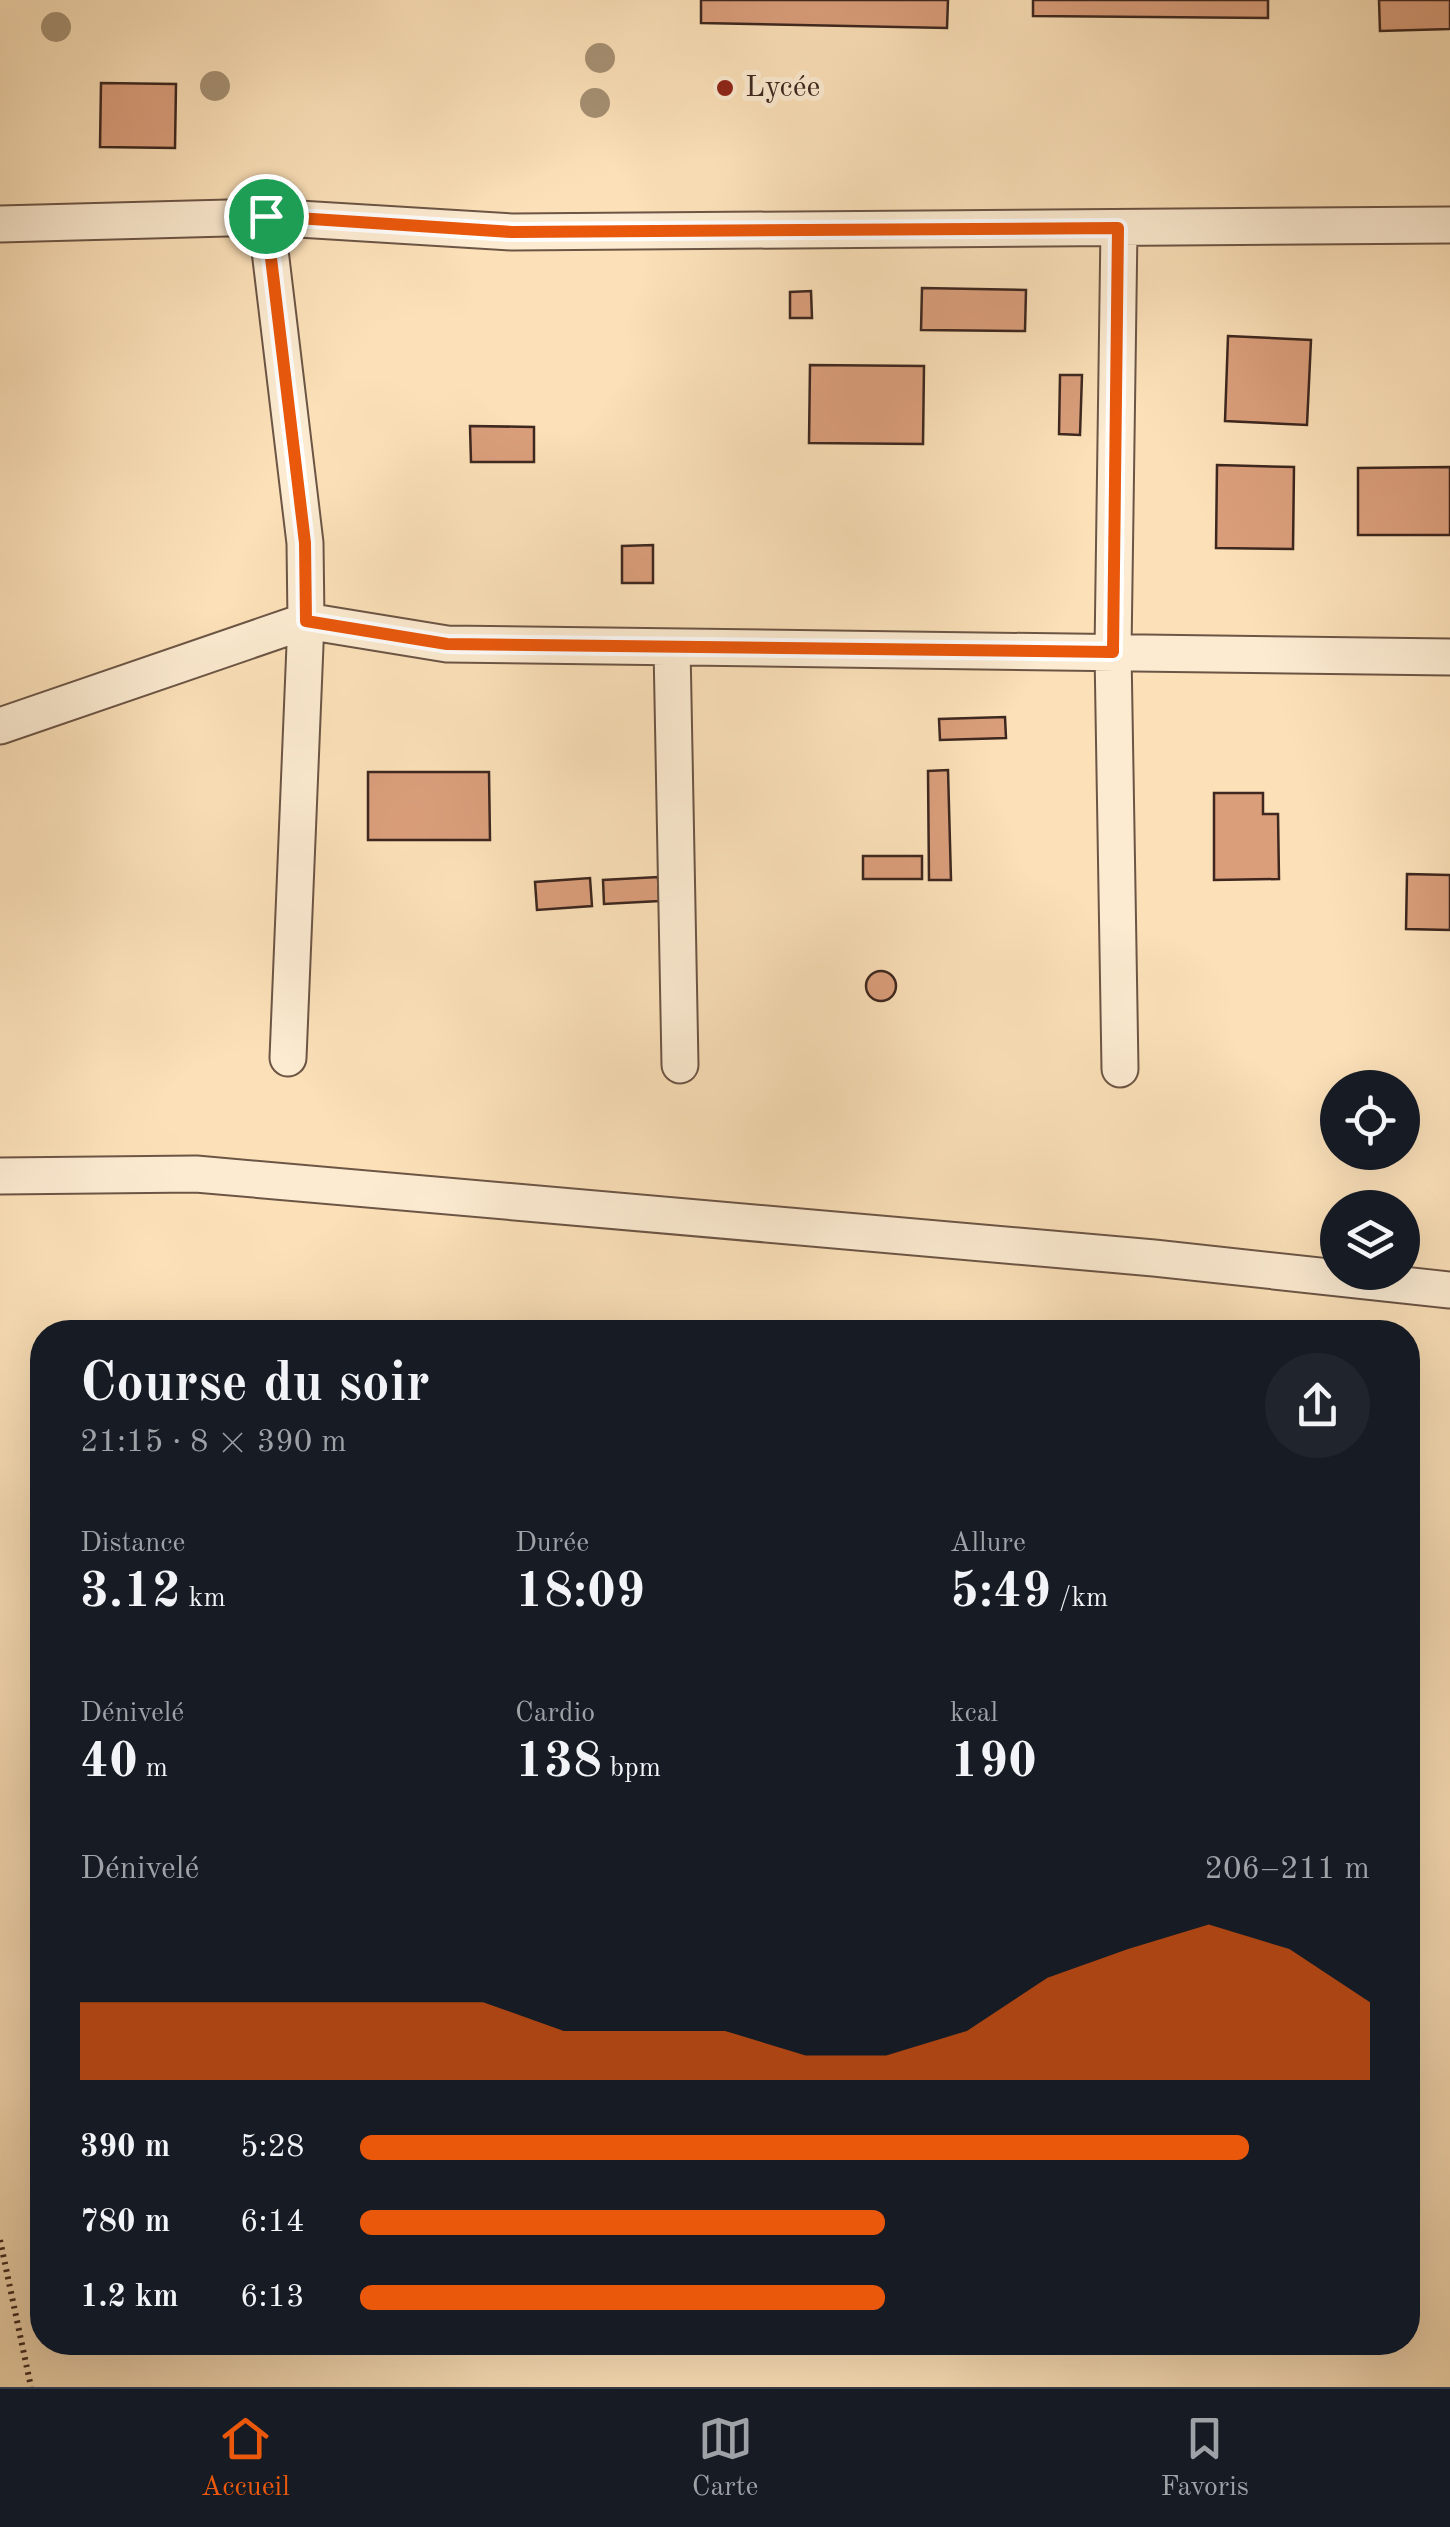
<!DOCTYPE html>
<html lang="fr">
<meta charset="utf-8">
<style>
:root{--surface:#171b24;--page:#20242c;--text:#f1f3f6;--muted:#9ea1a6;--line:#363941;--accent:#ea580c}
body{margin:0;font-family:"Old Standard TT",serif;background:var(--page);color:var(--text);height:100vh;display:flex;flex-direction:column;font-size:38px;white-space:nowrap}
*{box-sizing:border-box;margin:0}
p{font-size:32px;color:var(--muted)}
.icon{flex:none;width:55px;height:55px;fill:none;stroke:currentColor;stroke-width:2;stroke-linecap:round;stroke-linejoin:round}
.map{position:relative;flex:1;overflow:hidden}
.drawer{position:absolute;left:30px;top:1320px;width:1390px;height:1035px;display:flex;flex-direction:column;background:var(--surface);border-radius:40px;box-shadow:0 10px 40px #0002}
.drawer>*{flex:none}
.tools{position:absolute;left:1320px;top:1070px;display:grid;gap:20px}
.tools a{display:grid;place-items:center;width:100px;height:100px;border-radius:50%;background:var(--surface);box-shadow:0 10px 40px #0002;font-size:50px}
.pin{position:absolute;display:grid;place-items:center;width:85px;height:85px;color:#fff;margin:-42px;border:5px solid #fff;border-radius:50%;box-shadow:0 2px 10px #0007}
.round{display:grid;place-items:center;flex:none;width:105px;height:105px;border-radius:52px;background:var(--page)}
.head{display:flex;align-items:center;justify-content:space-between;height:170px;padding:0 50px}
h1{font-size:55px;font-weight:800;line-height:75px}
.figures{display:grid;grid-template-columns:repeat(3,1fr);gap:15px;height:170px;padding:10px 50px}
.figures div{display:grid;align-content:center}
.figures b{font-size:50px;font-weight:800}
.figures small{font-size:28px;font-weight:400}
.figures p{font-size:28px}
.chart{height:280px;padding:20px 50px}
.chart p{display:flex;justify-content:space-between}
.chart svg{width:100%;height:180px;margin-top:10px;fill:var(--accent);opacity:.7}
ul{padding:0 50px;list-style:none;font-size:32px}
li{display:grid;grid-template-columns:160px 120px 1fr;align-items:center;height:75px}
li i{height:25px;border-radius:12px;background:var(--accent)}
.dock{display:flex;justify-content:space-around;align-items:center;height:140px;border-top:2px solid var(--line);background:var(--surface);font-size:28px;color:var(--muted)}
.dock a{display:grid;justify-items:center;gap:5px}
.dock .current{color:var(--accent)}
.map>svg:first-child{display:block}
.building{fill:#da9e7b;stroke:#3d271f;stroke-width:2.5}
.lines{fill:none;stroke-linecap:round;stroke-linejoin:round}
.street-casing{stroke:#6c5545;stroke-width:39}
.path{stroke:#3d271f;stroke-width:6;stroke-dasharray:2.5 5;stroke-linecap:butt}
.street{stroke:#fcebd1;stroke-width:35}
.tree{fill:#a59073}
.route-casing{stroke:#fff;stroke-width:20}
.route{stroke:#ea580c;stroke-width:12}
.poi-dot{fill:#8f2418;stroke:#fcebd1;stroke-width:4}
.labels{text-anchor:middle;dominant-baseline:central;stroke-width:10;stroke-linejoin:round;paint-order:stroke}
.poi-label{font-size:30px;fill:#3d271f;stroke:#fcebd1;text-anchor:start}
</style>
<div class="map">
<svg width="1450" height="2387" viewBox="0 0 1450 2387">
<rect width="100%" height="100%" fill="#fbe0b8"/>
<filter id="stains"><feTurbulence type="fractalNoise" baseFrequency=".002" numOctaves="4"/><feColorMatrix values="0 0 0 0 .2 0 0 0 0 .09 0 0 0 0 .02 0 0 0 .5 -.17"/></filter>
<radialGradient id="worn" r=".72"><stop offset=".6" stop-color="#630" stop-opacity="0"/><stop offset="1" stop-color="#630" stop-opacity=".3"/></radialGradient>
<path class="building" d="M701,0h247l-1,28 -246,-5z
M1033,0h235v18l-235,-2z
M1379,0h71v29l-70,2z
M101,83l75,1 -1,64 -75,-1z
M922,288l104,2 -1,41 -104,-1z
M811,291l1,27h-22v-26z
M1228,336l83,4 -4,85 -82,-4z
M810,365l114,1 -1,78 -114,-1z
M1060,375h22l-2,60 -21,-1z
M470,426l64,1v35h-63z
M1217,465l77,2 -1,82 -77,-1z
M1450,467v68h-92v-67z
M653,545v38h-31v-37z
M1005,717l1,21 -66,2 -1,-21z
M948,770l3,110h-22l-1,-109z
M368,772h121l1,68h-122z
M1214,793h49v21h15l1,65 -65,1z
M863,856h59v23h-59z
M1407,874l43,1v55l-44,-1z
M658,877l1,24 -55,3 -1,-24z
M590,878l2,28 -55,4 -2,-28z
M866 986a15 15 0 1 1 30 0a15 15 0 1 1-30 0Z"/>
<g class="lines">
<defs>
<path id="street" d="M266,217l39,326 1,78 -18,437
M0,224l266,-7 246,15 938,-7
M1119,228l-6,424 7,417
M672,647l8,418
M0,726l306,-105 141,23 1003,13
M0,1176l196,-2 958,84 296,32"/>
</defs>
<use href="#street" class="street-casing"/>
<path class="path" d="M0,2240l31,147"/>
<use href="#street" class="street"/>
</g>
<g class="tree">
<circle cx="56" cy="27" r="15"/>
<circle cx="600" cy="58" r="15"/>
<circle cx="215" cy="86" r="15"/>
<circle cx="595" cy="103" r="15"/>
</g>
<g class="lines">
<defs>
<path id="route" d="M266,216l246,16 606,-4 -5,424 -666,-8 -141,-23 -1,-78z"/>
</defs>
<use href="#route" class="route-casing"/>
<use href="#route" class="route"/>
</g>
<circle class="poi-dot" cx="725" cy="88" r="10"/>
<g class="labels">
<g class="poi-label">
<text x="745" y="88">Lycée</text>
</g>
</g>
<rect width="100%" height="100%" filter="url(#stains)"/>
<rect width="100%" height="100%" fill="url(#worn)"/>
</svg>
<div class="tools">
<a><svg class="icon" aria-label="locate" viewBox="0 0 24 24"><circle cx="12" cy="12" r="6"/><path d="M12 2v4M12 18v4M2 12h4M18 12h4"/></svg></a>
<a><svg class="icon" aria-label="layers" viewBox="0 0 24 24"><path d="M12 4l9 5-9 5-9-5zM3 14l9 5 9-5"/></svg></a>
</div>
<div class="pin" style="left:266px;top:216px;background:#1e9e55"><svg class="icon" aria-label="arrive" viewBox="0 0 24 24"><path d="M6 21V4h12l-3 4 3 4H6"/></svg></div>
<section class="drawer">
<div class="head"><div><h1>Course du soir</h1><p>21:15 · 8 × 390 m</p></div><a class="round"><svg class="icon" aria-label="share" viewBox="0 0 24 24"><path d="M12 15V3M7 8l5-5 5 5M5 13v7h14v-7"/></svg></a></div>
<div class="figures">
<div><p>Distance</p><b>3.12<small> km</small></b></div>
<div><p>Durée</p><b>18:09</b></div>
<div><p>Allure</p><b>5:49<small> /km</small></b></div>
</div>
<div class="figures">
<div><p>Dénivelé</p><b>40<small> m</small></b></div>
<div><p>Cardio</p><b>138<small> bpm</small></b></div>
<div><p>kcal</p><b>190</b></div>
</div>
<div class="chart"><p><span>Dénivelé</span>206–211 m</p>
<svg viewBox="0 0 160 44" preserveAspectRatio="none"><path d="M0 44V25L10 25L20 25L30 25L40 25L50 25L60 32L70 32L80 32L90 38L100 38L110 32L120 19L130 12L140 6L150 12L160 25V44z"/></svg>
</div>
<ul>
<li><b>390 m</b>5:28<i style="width:88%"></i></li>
<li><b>780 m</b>6:14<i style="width:52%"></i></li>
<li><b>1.2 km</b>6:13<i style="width:52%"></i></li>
</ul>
</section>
</div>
<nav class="dock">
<a class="current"><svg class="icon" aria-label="home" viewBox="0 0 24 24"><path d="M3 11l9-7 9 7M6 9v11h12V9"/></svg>Accueil</a>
<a><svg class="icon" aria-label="map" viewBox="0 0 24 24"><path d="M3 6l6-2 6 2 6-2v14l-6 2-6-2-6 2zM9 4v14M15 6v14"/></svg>Carte</a>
<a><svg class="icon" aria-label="saved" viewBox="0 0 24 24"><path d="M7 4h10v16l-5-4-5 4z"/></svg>Favoris</a>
</nav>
